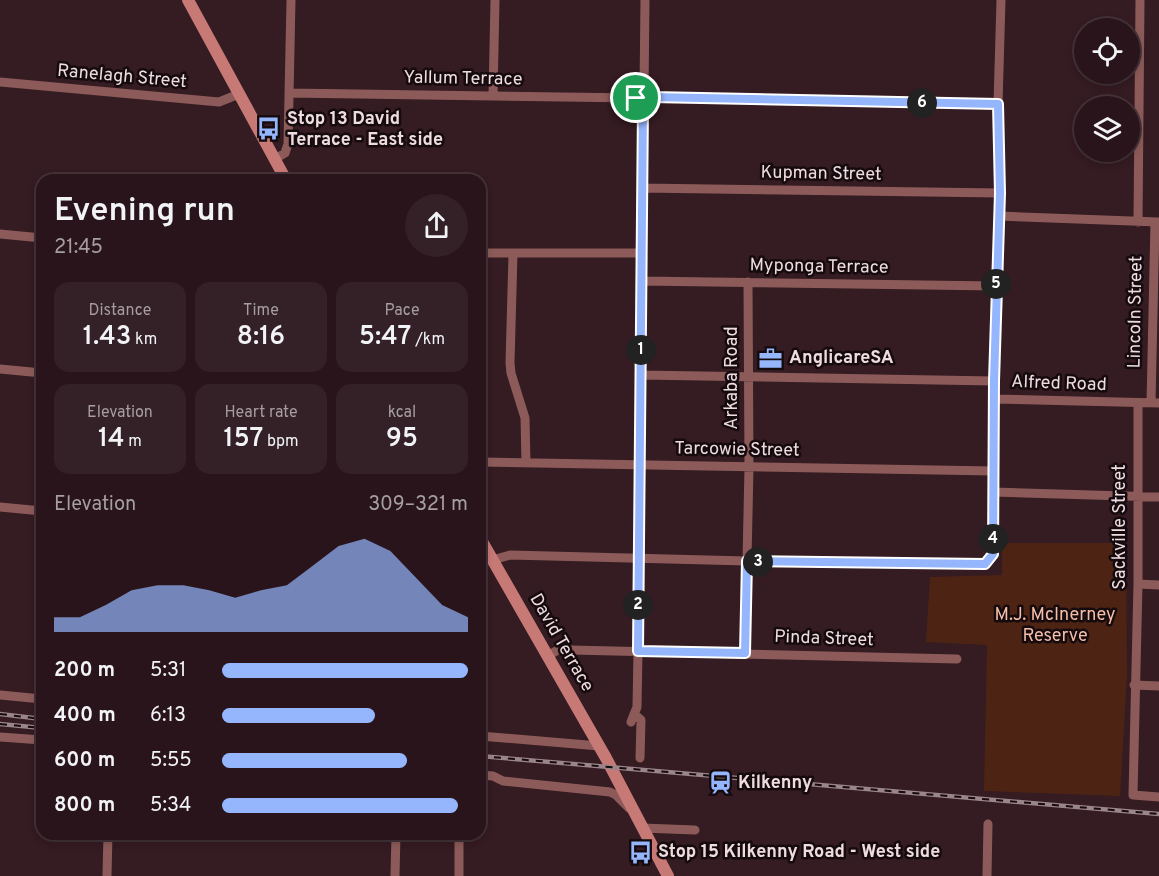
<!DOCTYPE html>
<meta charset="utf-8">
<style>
:root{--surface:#28141a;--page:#342127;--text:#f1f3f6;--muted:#a59ea2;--line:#443339;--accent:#95b6fd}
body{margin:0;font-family:Overpass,sans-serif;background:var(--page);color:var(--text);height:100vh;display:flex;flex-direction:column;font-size:22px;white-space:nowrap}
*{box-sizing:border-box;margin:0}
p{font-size:20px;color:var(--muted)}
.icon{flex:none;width:33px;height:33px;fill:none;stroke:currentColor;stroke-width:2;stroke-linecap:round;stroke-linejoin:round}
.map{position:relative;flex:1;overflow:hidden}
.side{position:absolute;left:36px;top:174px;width:450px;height:666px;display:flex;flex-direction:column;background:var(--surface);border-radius:18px;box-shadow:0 3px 9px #0003,0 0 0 2px var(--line)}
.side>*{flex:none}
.fabs{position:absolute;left:1074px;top:18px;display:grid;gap:12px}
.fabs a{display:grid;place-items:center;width:66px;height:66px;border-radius:50%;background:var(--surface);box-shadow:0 3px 9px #0003,0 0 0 2px var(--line);font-size:30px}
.pin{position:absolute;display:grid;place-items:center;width:51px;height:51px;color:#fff;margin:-26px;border:3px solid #fff;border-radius:50%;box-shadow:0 2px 6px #0007}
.km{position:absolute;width:30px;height:30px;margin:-15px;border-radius:50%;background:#222;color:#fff;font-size:16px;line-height:30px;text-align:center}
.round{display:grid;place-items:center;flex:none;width:63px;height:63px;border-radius:32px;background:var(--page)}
.head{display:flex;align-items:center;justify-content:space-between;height:102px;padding:0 18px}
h1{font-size:33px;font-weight:600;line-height:45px}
.stats{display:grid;grid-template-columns:repeat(3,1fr);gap:9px;height:102px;padding:6px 18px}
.stats div{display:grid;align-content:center;border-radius:15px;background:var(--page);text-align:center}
.stats b{font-size:26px;font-weight:600}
.stats small{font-size:16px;font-weight:400}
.stats p{font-size:16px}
.chart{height:168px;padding:12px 18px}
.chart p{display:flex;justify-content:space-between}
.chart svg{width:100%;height:108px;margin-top:6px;fill:var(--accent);opacity:.7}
ul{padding:0 18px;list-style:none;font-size:20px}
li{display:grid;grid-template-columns:96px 72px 1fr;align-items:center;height:45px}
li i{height:15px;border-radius:8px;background:var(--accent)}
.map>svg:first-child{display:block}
.green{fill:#4d2413}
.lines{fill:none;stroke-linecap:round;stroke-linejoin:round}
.street{stroke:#8c5b59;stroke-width:9}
.secondary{stroke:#c77976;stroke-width:12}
.rail-casing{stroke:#9b858b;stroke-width:4.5}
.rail{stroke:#150a0d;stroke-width:2;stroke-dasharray:7;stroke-linecap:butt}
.route-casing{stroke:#fff;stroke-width:12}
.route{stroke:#95b6fd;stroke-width:8}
.labels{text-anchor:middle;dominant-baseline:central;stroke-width:5;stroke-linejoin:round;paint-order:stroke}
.street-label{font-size:18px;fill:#eedce0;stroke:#150a0d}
.poi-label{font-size:18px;font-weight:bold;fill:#eedce0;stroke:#150a0d;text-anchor:start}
.park-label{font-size:18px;fill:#f4bea9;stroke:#150a0d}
</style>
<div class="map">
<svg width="1159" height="876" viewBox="0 0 1159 876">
<rect width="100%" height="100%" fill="#351b22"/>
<path class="green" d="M1002,543h124l1,133 -7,120 -136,-5 3,-146 -61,-3 4,-65 72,-2z"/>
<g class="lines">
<path class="street" d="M0,82l219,20 20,-8
M644,90l1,-90
M289,93l347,5
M493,96l2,-96
M651,97l347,7
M275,159l10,-6 3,-9 3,-144
M642,188l358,5
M999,216l159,6
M1138,222l2,-222
M0,234l42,4
M480,253h162
M513,254l-3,109 1,10 14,45 1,45
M642,281l354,5
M0,369l42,4
M640,375l354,6
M994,399l165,4
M1138,403v181l-5,211 26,2
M1151,403l4,-181
M480,462l513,9
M994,492l165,5
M0,507l42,4
M492,560l18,-5 237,6 238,3 8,-11 1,-172 6,-188 -2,-89 3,-104
M1138,584l21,1
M745,653l4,-186 -1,-185
M547,656l11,-6h13l386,9
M1134,685l25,1
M0,695l42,4
M634,714l7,6 -1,38
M631,722l6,-15 1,-56 5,-546
M480,736l119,10
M0,737l42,3
M480,775l13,1 10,5 107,11 6,3 13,13
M642,828l53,2
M107,876l1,-42
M395,876l1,-42
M459,876v-42
M987,876l1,-52"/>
<path class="secondary" d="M188,0l98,180
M480,538l126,220 62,118"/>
<defs>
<path id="rail" d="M0,714l42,5
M0,724l42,4
M480,756l679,58"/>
</defs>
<use href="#rail" class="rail-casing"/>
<use href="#rail" class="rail"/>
</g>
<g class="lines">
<defs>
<path id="route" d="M644,90l5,2 2,5 347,7 2,89 -6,188 -1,173 -8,10 -238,-3 -2,92 -107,-2 5,-546 -5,-2 -2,-5 4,-6z"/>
</defs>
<use href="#route" class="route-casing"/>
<use href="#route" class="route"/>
</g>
<defs>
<symbol id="bus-bare" viewBox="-9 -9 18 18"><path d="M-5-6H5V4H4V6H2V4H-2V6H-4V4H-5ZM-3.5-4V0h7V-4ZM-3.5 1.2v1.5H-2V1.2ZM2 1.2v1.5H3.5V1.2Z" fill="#95b6fd" stroke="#150a0d" stroke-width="2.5" paint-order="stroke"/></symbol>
<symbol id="office-bare" viewBox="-9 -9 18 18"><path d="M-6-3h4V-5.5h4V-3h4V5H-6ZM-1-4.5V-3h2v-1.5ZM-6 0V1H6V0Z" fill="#95b6fd" stroke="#150a0d" stroke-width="2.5" paint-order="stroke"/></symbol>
<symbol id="station-bare" viewBox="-9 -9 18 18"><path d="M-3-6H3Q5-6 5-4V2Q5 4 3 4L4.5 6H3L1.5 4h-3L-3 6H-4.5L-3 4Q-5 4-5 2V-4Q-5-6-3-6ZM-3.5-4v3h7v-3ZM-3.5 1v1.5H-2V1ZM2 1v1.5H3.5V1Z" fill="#95b6fd" stroke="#150a0d" stroke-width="2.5" paint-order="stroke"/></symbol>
</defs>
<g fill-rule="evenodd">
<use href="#bus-bare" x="252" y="112" width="33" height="33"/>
<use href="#office-bare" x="754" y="342" width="33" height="33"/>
<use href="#station-bare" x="704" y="766" width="33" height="33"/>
<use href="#bus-bare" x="624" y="836" width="33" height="33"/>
</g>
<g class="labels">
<g class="street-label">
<text transform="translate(122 77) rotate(5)">Ranelagh Street</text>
<text transform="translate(463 79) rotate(1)">Yallum Terrace</text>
<text transform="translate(821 174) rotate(1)">Kupman Street</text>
<text transform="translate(819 267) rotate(1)">Myponga Terrace</text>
<text transform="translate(1136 312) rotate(-89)">Lincoln Street</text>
<text transform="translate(732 378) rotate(-90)">Arkaba Road</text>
<text transform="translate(1059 384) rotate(2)">Alfred Road</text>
<text transform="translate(737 450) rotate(1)">Tarcowie Street</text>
<text transform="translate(1120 527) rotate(-90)">Sackville Street</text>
<text transform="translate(824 639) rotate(2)">Pinda Street</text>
<text transform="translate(561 643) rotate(60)">David Terrace</text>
</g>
<g class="poi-label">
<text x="287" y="119">Stop 13 David<tspan x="287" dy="21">Terrace - East side</tspan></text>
<text x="789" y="358">AnglicareSA</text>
<text x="738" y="783">Kilkenny</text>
<text x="658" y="852">Stop 15 Kilkenny Road - West side</text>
</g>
<g class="park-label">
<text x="1055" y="615">M.J. McInerney<tspan x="1055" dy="21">Reserve</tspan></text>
</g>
</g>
</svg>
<div class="fabs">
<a><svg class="icon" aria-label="locate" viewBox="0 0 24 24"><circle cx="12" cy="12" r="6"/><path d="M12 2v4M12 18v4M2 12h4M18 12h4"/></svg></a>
<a><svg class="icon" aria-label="layers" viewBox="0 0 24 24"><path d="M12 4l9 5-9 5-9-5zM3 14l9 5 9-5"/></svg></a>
</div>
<div class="pin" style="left:636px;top:98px;background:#1e9e55"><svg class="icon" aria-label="arrive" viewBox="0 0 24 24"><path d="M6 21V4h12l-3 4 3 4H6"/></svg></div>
<b class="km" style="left:641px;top:350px">1</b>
<b class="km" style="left:638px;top:605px">2</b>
<b class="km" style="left:758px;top:562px">3</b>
<b class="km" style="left:993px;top:539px">4</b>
<b class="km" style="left:996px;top:284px">5</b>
<b class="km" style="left:922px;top:103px">6</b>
<section class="side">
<div class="head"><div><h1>Evening run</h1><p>21:45</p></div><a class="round"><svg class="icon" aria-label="share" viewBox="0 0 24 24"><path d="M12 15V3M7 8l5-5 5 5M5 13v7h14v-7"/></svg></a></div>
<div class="stats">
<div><p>Distance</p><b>1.43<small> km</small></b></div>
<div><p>Time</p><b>8:16</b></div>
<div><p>Pace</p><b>5:47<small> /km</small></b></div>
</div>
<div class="stats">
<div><p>Elevation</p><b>14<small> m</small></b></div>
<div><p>Heart rate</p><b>157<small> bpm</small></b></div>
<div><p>kcal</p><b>95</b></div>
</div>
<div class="chart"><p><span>Elevation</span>309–321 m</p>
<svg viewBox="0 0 160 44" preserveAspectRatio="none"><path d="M0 44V38L10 38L20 33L30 27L40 25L50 25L60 27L70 30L80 27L90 25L100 17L110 9L120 6L130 11L140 22L150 33L160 38V44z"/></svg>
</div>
<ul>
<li><b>200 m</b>5:31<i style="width:100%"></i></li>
<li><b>400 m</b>6:13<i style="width:62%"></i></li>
<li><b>600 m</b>5:55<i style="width:75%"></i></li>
<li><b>800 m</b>5:34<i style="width:96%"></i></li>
</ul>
</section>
</div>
